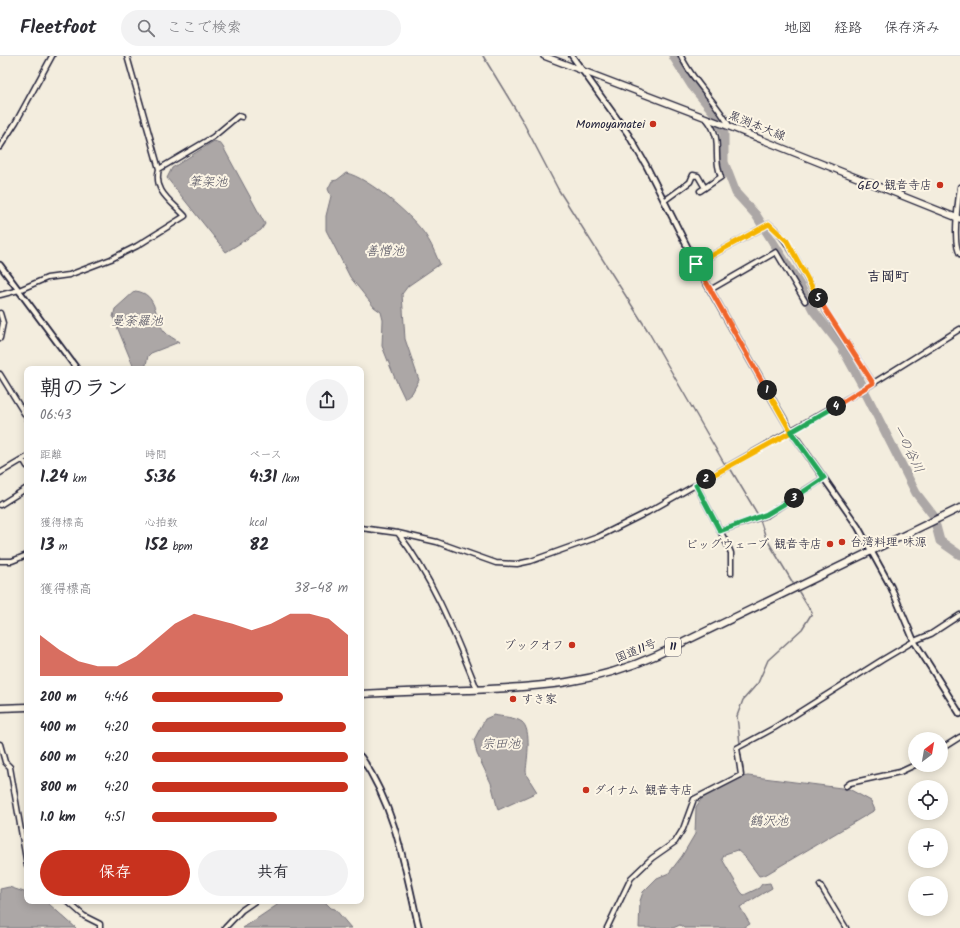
<!DOCTYPE html>
<html lang="ja">
<meta charset="utf-8">
<style>
:root{--surface:#fff;--page:#f2f2f3;--text:#2b2b33;--muted:#7c7c81;--line:#e1e1e2;--accent:#c8321e}
body{margin:0;font-family:Kalam,"Klee One",sans-serif;background:var(--page);color:var(--text);height:100vh;display:flex;flex-direction:column;font-size:15px;white-space:nowrap}
*{box-sizing:border-box;margin:0}
p{font-size:13px;color:var(--muted)}
.icon{flex:none;width:22px;height:22px;fill:none;stroke:currentColor;stroke-width:2;stroke-linecap:round;stroke-linejoin:round}
.map{position:relative;flex:1;overflow:hidden}
.side{position:absolute;left:24px;top:310px;width:340px;height:538px;display:flex;flex-direction:column;background:var(--surface);border-radius:8px;box-shadow:0 2px 10px #0003}
.side>*{flex:none}
.needle{width:26px;rotate:31deg}
.tools{position:absolute;left:908px;top:676px;display:grid;gap:8px}
.tools a{display:grid;place-items:center;width:40px;height:40px;border-radius:50%;background:var(--surface);box-shadow:0 2px 10px #0003;font-size:20px}
.pin{position:absolute;display:grid;place-items:center;width:34px;height:34px;color:#fff;margin:-17px;border-radius:8px;box-shadow:0 2px 6px #0006}
.km{position:absolute;width:20px;height:20px;margin:-10px;border-radius:50%;background:#222;color:#fff;font-size:11px;line-height:20px;text-align:center}
.round{display:grid;place-items:center;flex:none;width:42px;height:42px;border-radius:21px;background:var(--page)}
.headline{display:flex;align-items:center;justify-content:space-between;height:68px;padding:0 16px}
h1{font-size:22px;font-weight:800;line-height:30px}
.metrics{display:grid;grid-template-columns:repeat(3,1fr);gap:6px;height:68px;padding:4px 16px}
.metrics div{display:grid;align-content:center}
.metrics b{font-size:17px;font-weight:800}
.metrics small{font-size:11px;font-weight:400}
.metrics p{font-size:11px}
.chart{height:112px;padding:8px 16px}
.chart p{display:flex;justify-content:space-between}
.chart svg{width:100%;height:72px;margin-top:4px;fill:var(--accent);opacity:.7}
.primary-button{display:flex;gap:8px;margin-top:auto;padding:8px 16px}
.primary-button a{flex:1;height:46px;border-radius:24px;background:var(--accent);color:#fff;font-size:16px;font-weight:800;line-height:46px;text-align:center}
.primary-button a+a{background:var(--page);color:var(--text)}
ul{padding:0 16px;list-style:none;font-size:13px}
li{display:grid;grid-template-columns:64px 48px 1fr;align-items:center;height:30px}
li i{height:10px;border-radius:5px;background:var(--accent)}
header{display:flex;align-items:center;gap:24px;box-sizing:border-box;height:56px;padding:0 20px;background:var(--surface);border-bottom:1px solid var(--line)}
header strong{font-size:19px}
nav{display:flex;gap:22px;margin-inline-start:auto;font-size:14px}
.search{width:280px;height:36px;background:var(--page);display:flex;align-items:center;gap:10px;box-sizing:border-box;padding:0 14px;border-radius:22px;color:var(--muted);font-size:15px}
.map>svg:first-child{display:block}
.water{fill:#aca7a6;stroke:#75727b}
.lines{fill:none;stroke-linecap:round;stroke-linejoin:round}
.stream{stroke:#75727b;stroke-width:1.5}
.river{stroke:#aca7a6;stroke-width:9}
.minor-casing{stroke:#22223b;stroke-width:7}
.tertiary-casing{stroke:#22223b;stroke-width:8}
.secondary-casing{stroke:#22223b;stroke-width:8}
.trunk-casing{stroke:#22223b;stroke-width:9}
.minor{stroke:#fcf5e5;stroke-width:4}
.tertiary{stroke:#fcf5e5;stroke-width:4.5}
.secondary{stroke:#fcf5e5;stroke-width:5.5}
.trunk{stroke:#fcf5e5;stroke-width:6}
.split-1-casing{stroke:#fff;stroke-width:8}
.split-2-casing{stroke:#fff;stroke-width:8}
.split-3-casing{stroke:#fff;stroke-width:8}
.split-4-casing{stroke:#fff;stroke-width:8}
.split-5-casing{stroke:#fff;stroke-width:8}
.split-6-casing{stroke:#fff;stroke-width:8}
.split-1{stroke:#f0652b;stroke-width:5}
.split-2{stroke:#f5b400;stroke-width:5}
.split-3{stroke:#22a559;stroke-width:5}
.split-4{stroke:#22a559;stroke-width:5}
.split-5{stroke:#f0652b;stroke-width:5}
.split-6{stroke:#f5b400;stroke-width:5}
.poi-dot{fill:#c8321e;stroke:#fcf5e5;stroke-width:1.5}
.labels{text-anchor:middle;dominant-baseline:central;stroke-width:4;stroke-linejoin:round;paint-order:stroke}
.shield{fill:#fcf5e5;stroke:#63616e;stroke-width:1}
.shield-label{font-size:11px;font-weight:bold;fill:#22223b}
.poi-label{font-size:12px;fill:#22223b;stroke:#fcf5e5;text-anchor:end}
.street-label{font-size:12px;fill:#22223b;stroke:#fcf5e5}
.water-label{font-size:13px;font-style:italic;fill:#525160;stroke:#fcf5e5}
.quarter-label{font-size:14px;font-weight:bold;fill:#22223b;stroke:#fcf5e5}
</style>
<header>
<strong>Fleetfoot</strong>
<div class="search"><svg class="icon" aria-label="search" viewBox="0 0 24 24"><circle cx="10" cy="10" r="6"/><path d="M15 15l6 6"/></svg>ここで検索</div>
<nav><a>地図</a><a>経路</a><a>保存済み</a></nav>
</header>
<div class="map">
<svg width="960" height="872" viewBox="0 0 960 872">
<rect width="100%" height="100%" fill="#f3edde"/>
<filter id="ink" filterUnits="userSpaceOnUse"><feTurbulence type="fractalNoise" baseFrequency=".025" numOctaves="2"/><feDisplacementMap in="SourceGraphic" scale="8" xChannelSelector="R" yChannelSelector="G"/><feConvolveMatrix kernelMatrix="1 2 1 2 8 2 1 2 1" color-interpolation-filters="sRGB"/></filter>
<g filter="url(#ink)">
<path class="water" d="M214,85l6,2 3,4 42,77 -4,6 -35,22 -59,-74 5,-10z
M346,117c22,4 71,46 82,66 5,8 8,17 12,25l-32,22 -6,8 3,45 14,41 -7,13 -7,6 -11,-23 -12,-30 1,-26 -2,-8 -7,-5 -24,-30 -24,-47v-14l5,-20 -3,-7 4,-8 5,-1z
M135,235c23,2 19,27 29,40 4,5 11,8 15,11l-28,11 -3,3 -3,13 -11,-1 -21,-51 2,-8z
M494,659c8,2 21,2 28,7 10,8 5,37 4,49l1,5 10,16 -39,18 -7,-27 -14,-29 -3,-14 11,-21z
M748,720l101,13 22,12 4,9 -110,65 -6,1 -14,-19 -8,-7 -12,4 -3,5 19,33 3,3 15,-7 3,-4 8,-1 2,5 -32,19 10,17 -7,4h-59l-4,-3 -7,3h-34l1,-27 3,-9 14,-14 12,-5 13,-17 13,-22 1,-27 6,-9 39,-21z
M9,831l18,6v8h17l5,3 27,24h-76v-39z
M283,845h41l7,7 4,1 16,19h-108z"/>
<g class="lines">
<path class="stream" d="M483,0l39,64 36,69 90,142 76,132 3,1
M730,412l28,47
M760,464l6,18 27,45
M740,688l-3,-28 6,-16 15,-17 10,-23 34,-31 10,-16 -13,-21
M740,693l3,20"/>
<path class="river" d="M673,0l19,30 23,28 9,19v29l12,31 20,22 45,72 12,23 28,36 22,40
M865,336l51,101 17,22
M936,470l4,15 20,14"/>
<defs>
<path id="minor" d="M681,0c12,26 35,45 49,71
M0,91l16,-25 36,-66
M159,113l54,-32 25,-21 4,1
M960,131c-2,14 -8,57 0,67
M700,135l21,-14c-10,-25 4,-35 -15,-59
M664,145l26,-19 3,-7 5,1 7,12
M696,208l73,-40c24,19 34,51 50,76 17,28 36,55 54,83
M710,234l66,-38 29,49
M0,239l19,-5 28,-12 22,-3 42,-16 26,-13 48,-30c-14,-15 -32,-25 -26,-47l-32,-113
M0,257l3,10 -3,15
M0,318l27,44
M23,403l4,7
M0,417l27,-16
M696,429l32,61 3,7v20
M0,449l27,-17
M361,472l37,5 39,9 59,21 21,1 14,-3 67,-24 50,-25 211,-120 101,-63
M720,475l47,-16 57,-37
M398,477c36,47 57,102 79,156
M0,505h12l15,-6
M0,688l5,18 5,5 17,98
M941,693l19,-12
M846,730l4,-3 50,-11 15,-7
M820,829l26,43
M67,845l17,15 16,8v4
M225,872l17,-18 13,-9
M607,872l24,-50 21,-20 23,-16 8,-13 11,-30 47,-24 -4,-27 37,-20 108,-68 32,-19 17,-7 29,-19"/>
<path id="tertiary" d="M572,0l56,78 18,31 53,105 76,134 16,27 67,96 33,60 23,54 46,73
M0,209l77,104
M361,701c35,51 44,112 58,171"/>
<path id="secondary" d="M544,0l186,71 230,92"/>
<path id="trunk" d="M361,638c36,-2 73,-3 109,-4 69,-3 124,-6 187,-35l303,-147
M0,652l27,-1"/>
</defs>
<use href="#minor" class="minor-casing"/>
<use href="#tertiary" class="tertiary-casing"/>
<use href="#secondary" class="secondary-casing"/>
<use href="#trunk" class="trunk-casing"/>
<use href="#minor" class="minor"/>
<use href="#tertiary" class="tertiary"/>
<use href="#secondary" class="secondary"/>
<use href="#trunk" class="trunk"/>
</g>
</g>
<g class="lines" filter="url(#ink)">
<defs>
<path id="split-1" d="M696,208l71,126"/>
<path id="split-2" d="M706,423l85,-47 -24,-42"/>
<path id="split-3" d="M706,423l-10,6 24,46 47,-17 27,-16"/>
<path id="split-4" d="M794,442l30,-20 -33,-46 45,-26"/>
<path id="split-5" d="M818,242l55,85 -37,23"/>
<path id="split-6" d="M696,208l73,-40 18,17 31,57"/>
</defs>
<use href="#split-1" class="split-1-casing"/>
<use href="#split-2" class="split-2-casing"/>
<use href="#split-3" class="split-3-casing"/>
<use href="#split-4" class="split-4-casing"/>
<use href="#split-5" class="split-5-casing"/>
<use href="#split-6" class="split-6-casing"/>
<use href="#split-1" class="split-1"/>
<use href="#split-2" class="split-2"/>
<use href="#split-3" class="split-3"/>
<use href="#split-4" class="split-4"/>
<use href="#split-5" class="split-5"/>
<use href="#split-6" class="split-6"/>
</g>
<g class="poi-dot">
<circle cx="653" cy="68" r="4"/>
<circle cx="940" cy="129" r="4"/>
<circle cx="842" cy="486" r="4"/>
<circle cx="830" cy="488" r="4"/>
<circle cx="572" cy="589" r="4"/>
<circle cx="513" cy="643" r="4"/>
<circle cx="586" cy="734" r="4"/>
</g>
<g class="labels">
<rect class="shield" x="665" y="582" width="16" height="18" rx="3"/>
<g class="shield-label">
<text x="673" y="591">11</text>
</g>
<g class="poi-label">
<text x="645" y="68">Momoyamatei</text>
<text x="932" y="129">GEO 観音寺店</text>
<text x="850" y="486" text-anchor="start">台湾料理 味源</text>
<text x="822" y="488">ビッグウェーブ 観音寺店</text>
<text x="564" y="589">ブックオフ</text>
<text x="521" y="643" text-anchor="start">すき家</text>
<text x="594" y="734" text-anchor="start">ダイナム 観音寺店</text>
</g>
<g class="street-label">
<text transform="translate(757 70) rotate(22)">黒渕本大線</text>
<text transform="translate(636 595) rotate(-22)">国道11号</text>
</g>
<g class="water-label">
<text x="208" y="126">筆架池</text>
<text x="385" y="195">善憎池</text>
<text x="137" y="265">曼荼羅池</text>
<text transform="translate(908 393) rotate(63)">一の谷川</text>
<text x="501" y="688">宗田池</text>
<text x="769" y="765">鶴沢池</text>
</g>
<g class="quarter-label">
<text x="888" y="221">吉岡町</text>
</g>
</g>
</svg>
<div class="tools">
<a><svg class="needle" viewBox="-14 -14 28 28"><path d="M0-13l5 13h-10z" fill="#e53935"/><path d="M0 13l5-13h-10z" fill="#7c7c81"/></svg></a>
<a><svg class="icon" aria-label="locate" viewBox="0 0 24 24"><circle cx="12" cy="12" r="6"/><path d="M12 2v4M12 18v4M2 12h4M18 12h4"/></svg></a>
<a>+</a>
<a>−</a>
</div>
<div class="pin" style="left:696px;top:208px;background:#1e9e55"><svg class="icon" aria-label="arrive" viewBox="0 0 24 24"><path d="M6 21V4h12l-3 4 3 4H6"/></svg></div>
<b class="km" style="left:767px;top:334px">1</b>
<b class="km" style="left:706px;top:423px">2</b>
<b class="km" style="left:794px;top:442px">3</b>
<b class="km" style="left:836px;top:350px">4</b>
<b class="km" style="left:818px;top:242px">5</b>
<section class="side">
<div class="headline"><div><h1>朝のラン</h1><p>06:43</p></div><a class="round"><svg class="icon" aria-label="share" viewBox="0 0 24 24"><path d="M12 15V3M7 8l5-5 5 5M5 13v7h14v-7"/></svg></a></div>
<div class="metrics">
<div><p>距離</p><b>1.24<small> km</small></b></div>
<div><p>時間</p><b>5:36</b></div>
<div><p>ペース</p><b>4:31<small> /km</small></b></div>
</div>
<div class="metrics">
<div><p>獲得標高</p><b>13<small> m</small></b></div>
<div><p>心拍数</p><b>152<small> bpm</small></b></div>
<div><p>kcal</p><b>82</b></div>
</div>
<div class="chart"><p><span>獲得標高</span>38–48 m</p>
<svg viewBox="0 0 160 44" preserveAspectRatio="none"><path d="M0 44V19L10 28L20 35L30 38L40 38L50 32L60 22L70 12L80 6L90 9L100 12L110 16L120 12L130 6L140 6L150 9L160 19V44z"/></svg>
</div>
<ul>
<li><b>200 m</b>4:46<i style="width:67%"></i></li>
<li><b>400 m</b>4:20<i style="width:99%"></i></li>
<li><b>600 m</b>4:20<i style="width:100%"></i></li>
<li><b>800 m</b>4:20<i style="width:100%"></i></li>
<li><b>1.0 km</b>4:51<i style="width:64%"></i></li>
</ul>
<div class="primary-button"><a>保存</a><a>共有</a></div>
</section>
</div>
